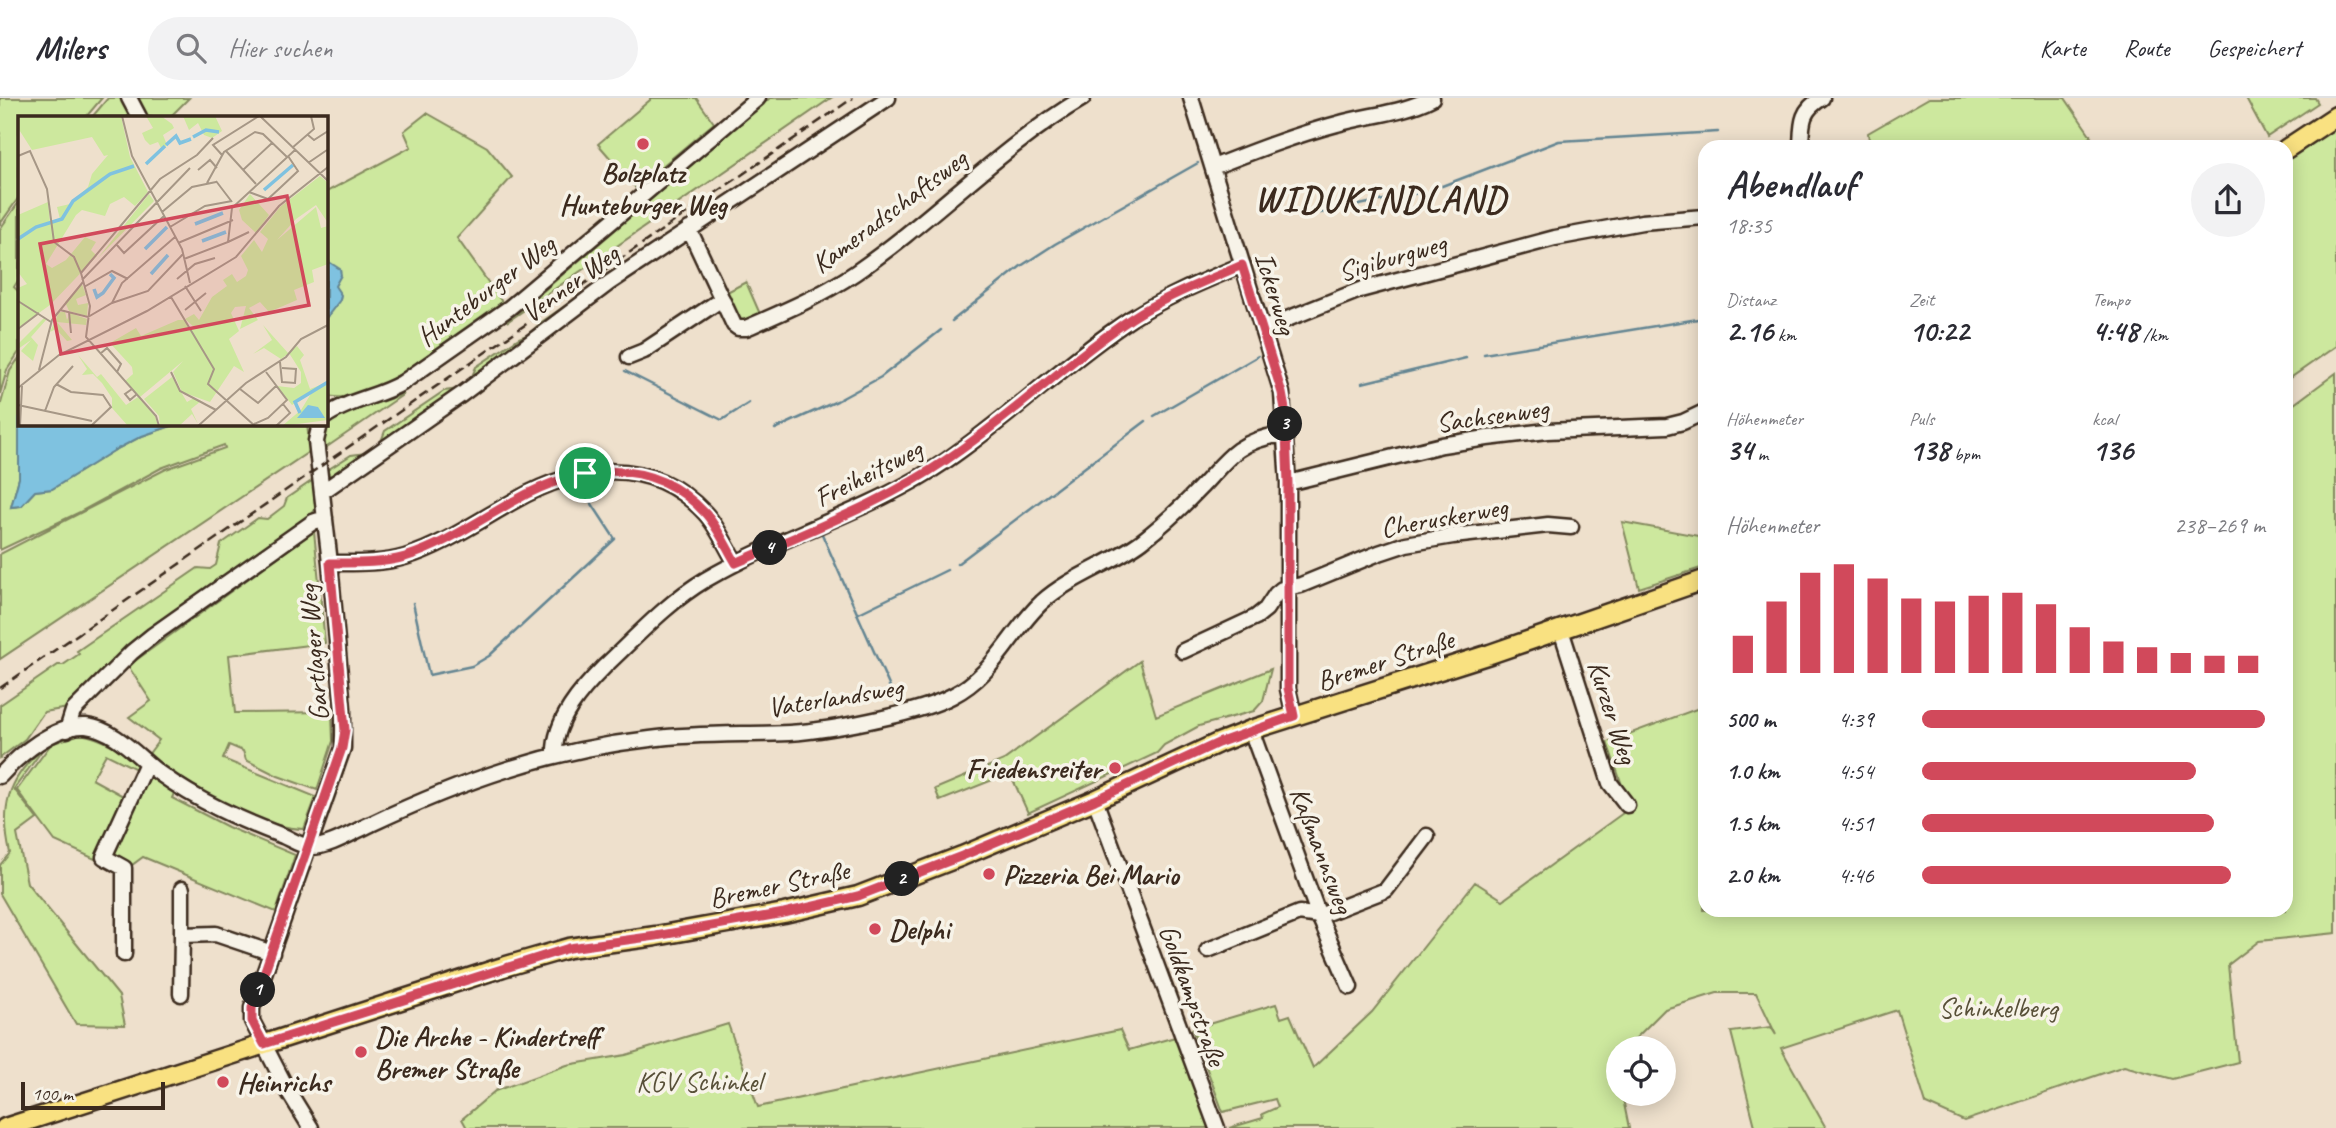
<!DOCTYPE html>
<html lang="de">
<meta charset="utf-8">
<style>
:root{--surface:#fff;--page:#f2f2f3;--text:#2b2b33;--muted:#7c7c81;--line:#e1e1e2;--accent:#d1495b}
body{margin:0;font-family:Caveat,sans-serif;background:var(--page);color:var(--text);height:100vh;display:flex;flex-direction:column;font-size:26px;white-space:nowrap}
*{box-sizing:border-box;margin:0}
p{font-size:23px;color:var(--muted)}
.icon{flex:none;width:38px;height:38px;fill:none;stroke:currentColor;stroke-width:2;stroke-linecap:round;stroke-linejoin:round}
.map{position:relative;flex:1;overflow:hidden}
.side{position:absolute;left:1698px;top:42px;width:595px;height:777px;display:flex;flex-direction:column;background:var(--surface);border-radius:21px;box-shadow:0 4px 18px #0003}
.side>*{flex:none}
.controls{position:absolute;left:1606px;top:938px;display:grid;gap:14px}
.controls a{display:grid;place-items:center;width:70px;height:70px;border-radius:50%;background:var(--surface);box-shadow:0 4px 18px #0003;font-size:35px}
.scale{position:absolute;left:21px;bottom:18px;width:144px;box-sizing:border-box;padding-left:7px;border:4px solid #3b2a1e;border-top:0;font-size:19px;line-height:24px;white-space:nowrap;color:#3b2a1e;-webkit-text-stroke:5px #f7f3e8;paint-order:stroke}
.pin{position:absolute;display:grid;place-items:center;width:60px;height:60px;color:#fff;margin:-30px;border:4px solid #fff;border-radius:50%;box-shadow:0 2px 7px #0007}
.km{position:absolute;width:35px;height:35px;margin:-18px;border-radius:50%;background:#222;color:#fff;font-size:19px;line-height:35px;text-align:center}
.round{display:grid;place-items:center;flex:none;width:74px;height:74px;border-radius:37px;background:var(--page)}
.overview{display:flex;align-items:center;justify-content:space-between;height:119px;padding:0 28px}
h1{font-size:38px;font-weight:700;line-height:52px}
.metrics{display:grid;grid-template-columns:repeat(3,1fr);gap:10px;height:119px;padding:7px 28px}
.metrics div{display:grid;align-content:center}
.metrics b{font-size:30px;font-weight:700}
.metrics small{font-size:19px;font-weight:400}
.metrics p{font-size:19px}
.chart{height:196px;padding:14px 28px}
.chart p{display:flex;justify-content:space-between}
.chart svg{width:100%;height:126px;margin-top:7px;stroke:var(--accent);stroke-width:6}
ul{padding:0 28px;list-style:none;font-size:23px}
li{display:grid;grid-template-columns:112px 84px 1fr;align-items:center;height:52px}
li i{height:18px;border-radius:9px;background:var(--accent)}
header{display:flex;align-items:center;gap:42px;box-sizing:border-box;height:98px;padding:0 35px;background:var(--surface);border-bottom:2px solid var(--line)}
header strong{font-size:33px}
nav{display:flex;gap:38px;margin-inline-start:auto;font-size:24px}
.search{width:490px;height:63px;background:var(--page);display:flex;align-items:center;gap:18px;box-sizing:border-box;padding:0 24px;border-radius:38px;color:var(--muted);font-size:26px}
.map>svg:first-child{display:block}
.green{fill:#cde89e;stroke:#84895e;stroke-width:2}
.water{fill:#7fc2e0;stroke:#648592;stroke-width:2}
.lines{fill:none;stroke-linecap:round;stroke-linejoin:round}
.stream{stroke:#648592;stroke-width:2.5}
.minor-casing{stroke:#3b2a1e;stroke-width:19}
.major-casing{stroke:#3b2a1e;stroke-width:23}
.minor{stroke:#f7f3e8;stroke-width:14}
.major{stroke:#f9e181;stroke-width:18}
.rail{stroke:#3b2a1e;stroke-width:2.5;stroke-dasharray:10 5;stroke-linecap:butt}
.route-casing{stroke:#fff;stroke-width:14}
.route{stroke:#d1495b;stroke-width:9}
.poi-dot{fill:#d1495b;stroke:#f7f3e8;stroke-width:2.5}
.labels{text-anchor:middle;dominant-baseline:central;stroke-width:7;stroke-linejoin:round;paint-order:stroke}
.poi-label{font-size:28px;font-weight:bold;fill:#3b2a1e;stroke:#f7f3e8;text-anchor:start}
.street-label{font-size:28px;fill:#3b2a1e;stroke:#f7f3e8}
.park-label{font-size:28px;fill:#585038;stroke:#f7f3e8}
.district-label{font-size:35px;font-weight:bold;letter-spacing:2px;fill:#3b2a1e;stroke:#f7f3e8}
.inset-river{fill:none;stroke:#7fc2e0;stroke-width:3.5}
.inset-road{fill:none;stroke:#a69786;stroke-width:2}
.view{fill:#d1495b;fill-opacity:0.15;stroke:#d1495b;stroke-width:3.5}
.inset-edge{fill:none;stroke:#3b2a1e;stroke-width:3.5}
</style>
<header>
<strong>Milers</strong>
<div class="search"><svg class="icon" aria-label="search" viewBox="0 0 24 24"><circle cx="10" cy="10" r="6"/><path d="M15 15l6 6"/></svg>Hier suchen</div>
<nav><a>Karte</a><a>Route</a><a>Gespeichert</a></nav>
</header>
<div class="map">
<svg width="2336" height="1030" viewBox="0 0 2336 1030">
<rect width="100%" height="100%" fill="#eee0cc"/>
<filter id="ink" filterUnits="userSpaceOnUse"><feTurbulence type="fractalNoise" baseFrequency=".0143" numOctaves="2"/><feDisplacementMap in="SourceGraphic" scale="14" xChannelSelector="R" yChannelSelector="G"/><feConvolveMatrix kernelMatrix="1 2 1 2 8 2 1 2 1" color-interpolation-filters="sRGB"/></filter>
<g filter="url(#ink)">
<path class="green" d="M0,0h102l-16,19h-67v80l-19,27z
M108,0h19l8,19h-43z
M135,0h54l-19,19h-27z
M650,0h46l18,25 -78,65 -38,-44 52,-44z
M770,0h61l-324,224z
M1929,0h136l26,38 -12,11h-209l-2,-14z
M2246,0h69l3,5 -51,34z
M427,15l60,34 25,30 -55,61 45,64 -103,73c-19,10 -52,29 -73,20v-203l85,-45 -7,-16z
M2336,27v221l-50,35v-223z
M19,104v77l-5,8 5,5v60l-12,18 -7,24v-165z
M615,173l-156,121 -127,86 -6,-7 25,-16 15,-2 14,-9 5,-13 59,-40 15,-2 11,-8 6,-14 43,-29 8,-3 16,-14z
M746,184l14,32 -19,8 -14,-30z
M19,260v120l-8,29 10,-1 14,-15 17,-2 63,-39 27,-14 35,-12h130l3,27 -310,208v-105l166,-85 59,-21 -1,-3 -63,23 -81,44 -80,38v-143l10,-36z
M2336,275v560l-77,8 -31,24 10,97 -66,17 -48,-13 -160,55 -38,-17 -29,-94 -116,38 45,80h-75l4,-2 -24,-94 40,-5 5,8 -20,-42h-39l-52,16 -39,39h-7v8l-4,4 4,34h3l7,34h-400l34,-10 -1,-4 16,-7 -3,-8 -52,13 -31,-83 84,-25 5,14 9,-3 23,53 59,-56 103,-130 28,18 127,-92 -23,-66 92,-34 5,18v184h582v-500z
M404,296l-80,55c-1,-15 2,-25 14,-33z
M313,382l3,28 -4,6 -160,115 -84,79 -24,4 -19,27 -25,19v-53l58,-40h5l16,-11 -2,-3 121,-83 12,1 6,-4 5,-21 37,-26 9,1 17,-13 3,-8z
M1622,424l82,15v30l-65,21z
M314,433l11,112 -96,12 6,58 97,-1 1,29 -16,49 -39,-14 -32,-16 -3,-9 -14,-6 -6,14 93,38 -12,32c-50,-1 -115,-45 -156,-74l11,-15 -30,-23 22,-16 -23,-35z
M1140,563l16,55 115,-47 -8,32 -9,10 -55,15 -35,19 -7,8 -129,60 -18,-40 -70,28 -5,-12 69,-29z
M80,636c25,4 40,16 60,32l-2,4 -32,-16 -14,25 33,18 -28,63 -42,-19 -38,-51 34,-46z
M43,651l-29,40 23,30 -20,15 10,49 92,113 6,29 -49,-1 -76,-130v-29l10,-12c-10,-44 -3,-75 33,-104z
M148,675l27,18 -3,7 56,29 67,28 -19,57 -133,-55 -11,8 -18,-8 -2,-8z
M728,926l30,83 362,-77 9,20 46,-13 34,91h-742l-5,-9 33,-28 72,-26 59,-10z"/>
<path class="water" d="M326,162l14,9 1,6 -6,11 6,9 -1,5 -14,18z
M19,319v7h158l-35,12 -27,14 -63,39 -17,2 -14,15 -10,1 8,-29z"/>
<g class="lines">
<path class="stream" d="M1442,88l117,-45 159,-9
M1320,115l103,-21
M952,223l69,-55 34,-22 143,-81
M1484,256l220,-36
M625,273l97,49 27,-17
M1362,285l104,-25
M1154,318l104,-60
M775,331l62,-28 44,-24 60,-47
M822,436l77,174
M957,466l189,-143
M413,505l16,72 43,-9 17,-10 126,-117 -38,-58
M857,516l90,-44"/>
<defs>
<path id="minor" d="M129,0l10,19
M1191,0l91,295 6,90v206l6,27
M1801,49c1,-23 -1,-36 21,-49
M1213,69c41,-16 82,-32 124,-43 31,-9 66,-11 95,-26
M689,131l45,96 4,3h8c37,-16 75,-32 109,-55 79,-54 145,-126 228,-175
M1262,231l98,-39 195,-52 87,-16 62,-5
M629,259l15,-6 78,-52
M326,318c23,-16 52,-19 76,-33l107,-75 249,-210
M1288,385l154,-38 45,-7 60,-7 120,-5 16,-4 21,-10
M322,394l139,-97 148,-112 279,-185
M330,465c25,0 51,1 75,-6 39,-12 73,-36 109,-56 64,-36 136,-47 191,12 13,14 21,34 31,50
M1561,532l49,153 17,22
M1183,553l73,-34 10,-8 10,-15 6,-5 19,-4 78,-32 27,-9 47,-8 95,-11 23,2
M67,632l6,-19 59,-59 21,-17 160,-113 12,-4
M1251,632l68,186 31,71
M555,658c-2,-35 27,-67 50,-90 32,-30 63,-64 100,-86 78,-46 168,-69 242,-120 64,-44 120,-99 185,-142 35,-22 72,-37 110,-53
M0,678c19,-21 55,-52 86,-50 29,3 52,31 73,47 39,28 79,46 124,63 7,3 18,10 27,11 18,1 45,-16 61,-23 91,-43 178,-74 279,-85 46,-6 92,-4 139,-6 31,-2 63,-8 94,-15 23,-5 48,-11 69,-22 42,-21 58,-64 90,-94 29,-26 69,-38 100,-61 22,-17 41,-35 59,-54 12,-12 23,-27 37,-37 14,-10 30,-14 47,-16
M1095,702l122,328
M182,837v-46
M1208,852l91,-37 20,3 67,-26 41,-54
M124,856v-86l-20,-11 43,-94
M181,896l1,-59 34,-1 56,19
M311,1030l-24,-39 -35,-68v-13l91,-260v-40l-13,-145 -14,-122 4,-17"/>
<path id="major" d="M2286,51l50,-33
M5,1030l498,-161 66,-19 87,-12 128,-23 74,-17 104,-40 133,-56 123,-57 33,-13 239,-76 214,-74"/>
</defs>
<use href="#minor" class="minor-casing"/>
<use href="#major" class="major-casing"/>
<use href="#minor" class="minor"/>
<use href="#major" class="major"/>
<path class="rail" d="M0,590l853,-590"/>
</g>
</g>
<g class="lines" filter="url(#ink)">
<defs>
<path id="route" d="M1242,167l40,128 3,16 3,74v205l6,28 -76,27 -123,57 -133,56 -104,40 -74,17 -128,23 -87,12 -305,96 -12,-23v-13l90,-260 3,-18 -15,-167c25,0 51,1 75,-6 39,-12 73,-36 109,-56 64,-36 137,-47 191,12 13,14 21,34 31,50 71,-32 146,-59 210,-103 65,-43 121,-99 186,-142 34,-22 72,-36 110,-53z"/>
</defs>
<use href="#route" class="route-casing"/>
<use href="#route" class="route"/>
</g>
<g class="poi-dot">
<circle cx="643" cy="46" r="7"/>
<circle cx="1115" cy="670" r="7"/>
<circle cx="989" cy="776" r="7"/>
<circle cx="875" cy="831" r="7"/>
<circle cx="361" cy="954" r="7"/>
<circle cx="223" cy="984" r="7"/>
</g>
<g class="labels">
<g class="poi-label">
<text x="643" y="74" text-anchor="middle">Bolzplatz<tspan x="643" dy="32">Hunteburger Weg</tspan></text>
<text x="1101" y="670" text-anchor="end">Friedensreiter</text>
<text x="1003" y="776">Pizzeria Bei Mario</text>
<text x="889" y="831">Delphi</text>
<text x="375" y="938">Die Arche - Kindertreff<tspan x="375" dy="32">Bremer Straße</tspan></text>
<text x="237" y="984">Heinrichs</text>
</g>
<g class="street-label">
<text transform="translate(889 113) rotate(-37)">Kameradschaftsweg</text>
<text transform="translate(1392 159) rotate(-16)">Sigiburgweg</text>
<text transform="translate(570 185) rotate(-36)">Venner Weg</text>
<text transform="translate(486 192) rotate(-37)">Hunteburger Weg</text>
<text transform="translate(1276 195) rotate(73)">Ickerweg</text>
<text transform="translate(1492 317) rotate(-8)">Sachsenweg</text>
<text transform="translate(868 375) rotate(-27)">Freiheitsweg</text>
<text transform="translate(1444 419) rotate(-10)">Cheruskerweg</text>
<text transform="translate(313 555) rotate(-95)">Gartlager Weg</text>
<text transform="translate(1385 562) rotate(-18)">Bremer Straße</text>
<text transform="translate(835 599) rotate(-9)">Vaterlandsweg</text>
<text transform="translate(1613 614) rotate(72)">Kurzer Weg</text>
<text transform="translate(1322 752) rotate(69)">Kaßmannsweg</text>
<text transform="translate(779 786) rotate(-12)">Bremer Straße</text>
<text transform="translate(1193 897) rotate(70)">Goldkampstraße</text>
</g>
<g class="park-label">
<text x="1998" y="909">Schinkelberg</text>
<text x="699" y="983">KGV Schinkel</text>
</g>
<g class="district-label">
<text x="1381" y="101">WIDUKINDLAND</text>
</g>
</g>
<g transform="translate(18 18)">
<rect width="310" height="310" fill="#eee0cc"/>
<path d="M0,0h103l9,41 18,35 -13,14 -11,-9 -14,7 -5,12 -23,-6 -6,5 -30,49 6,4 14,-8 19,-23 11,5 -5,8 6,6 -47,49 -32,23v-40l9,-4 -9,-12v-57l30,-13 2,20 10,-3 -3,-12 13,-3 18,-17 4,-13 16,-19 -4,1 -12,-19 -60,13 -14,-22zM128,0h15l11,8 2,4 -11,7 4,10 -5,5 -4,-8 -8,3 -5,-5 -3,-7 11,-5zM165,0h32l7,15 -10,7 -8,-3 -6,-12 -9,7zM302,60l8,7v40l-12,-18 -20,14 -19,21 39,-33 5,21 7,-2v38l-16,6 2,12 -20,8 3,10 -28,12 -9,-10 -11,6 9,12 -18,9 6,-23 -11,1 -4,6 8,18 -10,8 15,33 -10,-6 -24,36 -28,-10 -9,-20 10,-11 -43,36 -15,-16 8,-7 -1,-7 -22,-24 26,-15 5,8 37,-16h6l7,9 3,-2 -9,-8 9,-5 5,6 13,-23 15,-11 -4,-6 9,-6 5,8 9,-6 2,-6 -7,-14 13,-16 8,12 6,-13 -8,-7 20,-25zM131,78l5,7 -56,57zM232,78l19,21 -13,18 -14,-13 -3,-10zM64,168l4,11 -10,4 2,6 10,-2 -1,13 -18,-5 -4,-9zM41,196h6l2,8 3,-7 17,6 -1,6 -29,-3 15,18 -5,1 -11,-12 -6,3zM26,202l2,2 -15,17 7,8 -5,16 -12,-10 10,-11 -13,9v-5zM245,209l25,28 9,-7 7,9 -4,5 10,29 18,-7v38l-46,6 19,-16 11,-18 -20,13 -15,-19 17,2 7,-5v-11l-12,-19 -8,6 -17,-11 -11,6 19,-14zM60,239l19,22 4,-3 25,31 12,-8 17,19 3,10h-30l-16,-18v-10l-10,-15 -9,-9 -11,1 5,-6zM154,261l15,25 7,-4 7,3 -10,8 7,15 -6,-10 -13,12h-19l-1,-10 -15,-17z" fill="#cde89e"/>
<path d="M290,289l10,2 7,11h-28z" fill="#7fc2e0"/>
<path class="inset-river" d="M175,21l13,-7 13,2M148,29l10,-9 4,7 11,-4M128,48l19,-18M246,74l29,-25M177,108l28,-11M0,123l18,-12 26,-8 11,-18 37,-27 24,-8M184,125l24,-9M127,133l22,-22M133,158l17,-19M76,173l3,8 6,-4 11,-15 -4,-4M282,297l-5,-11 33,-20"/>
<path class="inset-road" d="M104,0l10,40 50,93 8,34M242,0l68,65M290,19l6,5 14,-9M274,32l22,-19 -3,-13M208,35l30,33M204,39l-9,-10 46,-29M0,40l12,-5 17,38 7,53 20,15 7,16 9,33 -4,31 70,79 3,10M290,47l19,-13M180,54l12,-10 7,8M225,54l29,-27M198,65l16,21M189,67l17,-31 31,-20 8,2 24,23M231,76l19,7 13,-12 17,-16 -10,-15M144,96l30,-25 24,-5M152,111l35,-21 27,-5M210,126l21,-10M160,127l55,-23M98,128l8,9 40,-37M166,143l44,-17 4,-34 63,-58M63,157l79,-94 37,-24 16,-17M159,163l18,-15 20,-6M64,164l108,-112M167,170l16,25M66,171l28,-16 16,8M153,181l43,72 -6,15 47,42M0,185l33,21M94,187l10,-20 53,-46M42,194l28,7 24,-14 36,-12 35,-37M167,194l21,-17M51,196l2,21M0,213l21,-16M82,238l7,-6 14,16 -4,8M262,246l2,20 13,1 1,-14 -14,-1M21,254l13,-50 31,-38M153,256l9,19 36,19M38,268l15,8 32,3 8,12 -20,19M0,272l41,-33 88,-44 89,-54 43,-51 49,-39M114,273l-7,5 5,6 7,-6M222,273l18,14 18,-17M0,289l74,16M27,295l9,-24 19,-21M236,308l14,-6 19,-18 -21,-28M2,310l2,-40M180,310l48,-43 40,-26 15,-18 27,-14M258,310l14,-13 -7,-9"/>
<path class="view" d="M269,80l22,109 -248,49 -21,-110z"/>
<rect width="310" height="310" class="inset-edge"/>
</g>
</svg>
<div class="controls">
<a><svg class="icon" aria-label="locate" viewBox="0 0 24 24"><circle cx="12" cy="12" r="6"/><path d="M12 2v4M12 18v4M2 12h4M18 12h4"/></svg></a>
</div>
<div class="scale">100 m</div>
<div class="pin" style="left:585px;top:375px;background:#1e9e55"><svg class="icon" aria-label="arrive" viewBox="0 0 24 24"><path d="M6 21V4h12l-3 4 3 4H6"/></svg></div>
<b class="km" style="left:258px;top:892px">1</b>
<b class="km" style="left:902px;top:781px">2</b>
<b class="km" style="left:1285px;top:326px">3</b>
<b class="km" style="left:770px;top:450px">4</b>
<section class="side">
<div class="overview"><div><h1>Abendlauf</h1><p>18:35</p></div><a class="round"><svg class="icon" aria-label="share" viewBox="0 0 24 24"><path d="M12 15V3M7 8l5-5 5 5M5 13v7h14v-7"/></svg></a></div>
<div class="metrics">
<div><p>Distanz</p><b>2.16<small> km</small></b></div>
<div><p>Zeit</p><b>10:22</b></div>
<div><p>Tempo</p><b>4:48<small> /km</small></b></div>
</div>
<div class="metrics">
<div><p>Höhenmeter</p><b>34<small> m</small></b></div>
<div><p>Puls</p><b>138<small> bpm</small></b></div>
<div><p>kcal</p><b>136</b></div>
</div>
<div class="chart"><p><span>Höhenmeter</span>238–269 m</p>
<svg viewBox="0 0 160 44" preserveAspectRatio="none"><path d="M5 44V31M15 44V19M25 44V9M35 44V6M45 44V11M55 44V18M65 44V19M75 44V17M85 44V16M95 44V20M105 44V28M115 44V33M125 44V35M135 44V37M145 44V38M155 44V38"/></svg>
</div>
<ul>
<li><b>500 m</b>4:39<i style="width:100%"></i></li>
<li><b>1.0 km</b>4:54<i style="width:80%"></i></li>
<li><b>1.5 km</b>4:51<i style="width:85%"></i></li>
<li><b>2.0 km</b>4:46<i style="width:90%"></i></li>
</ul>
</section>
</div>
